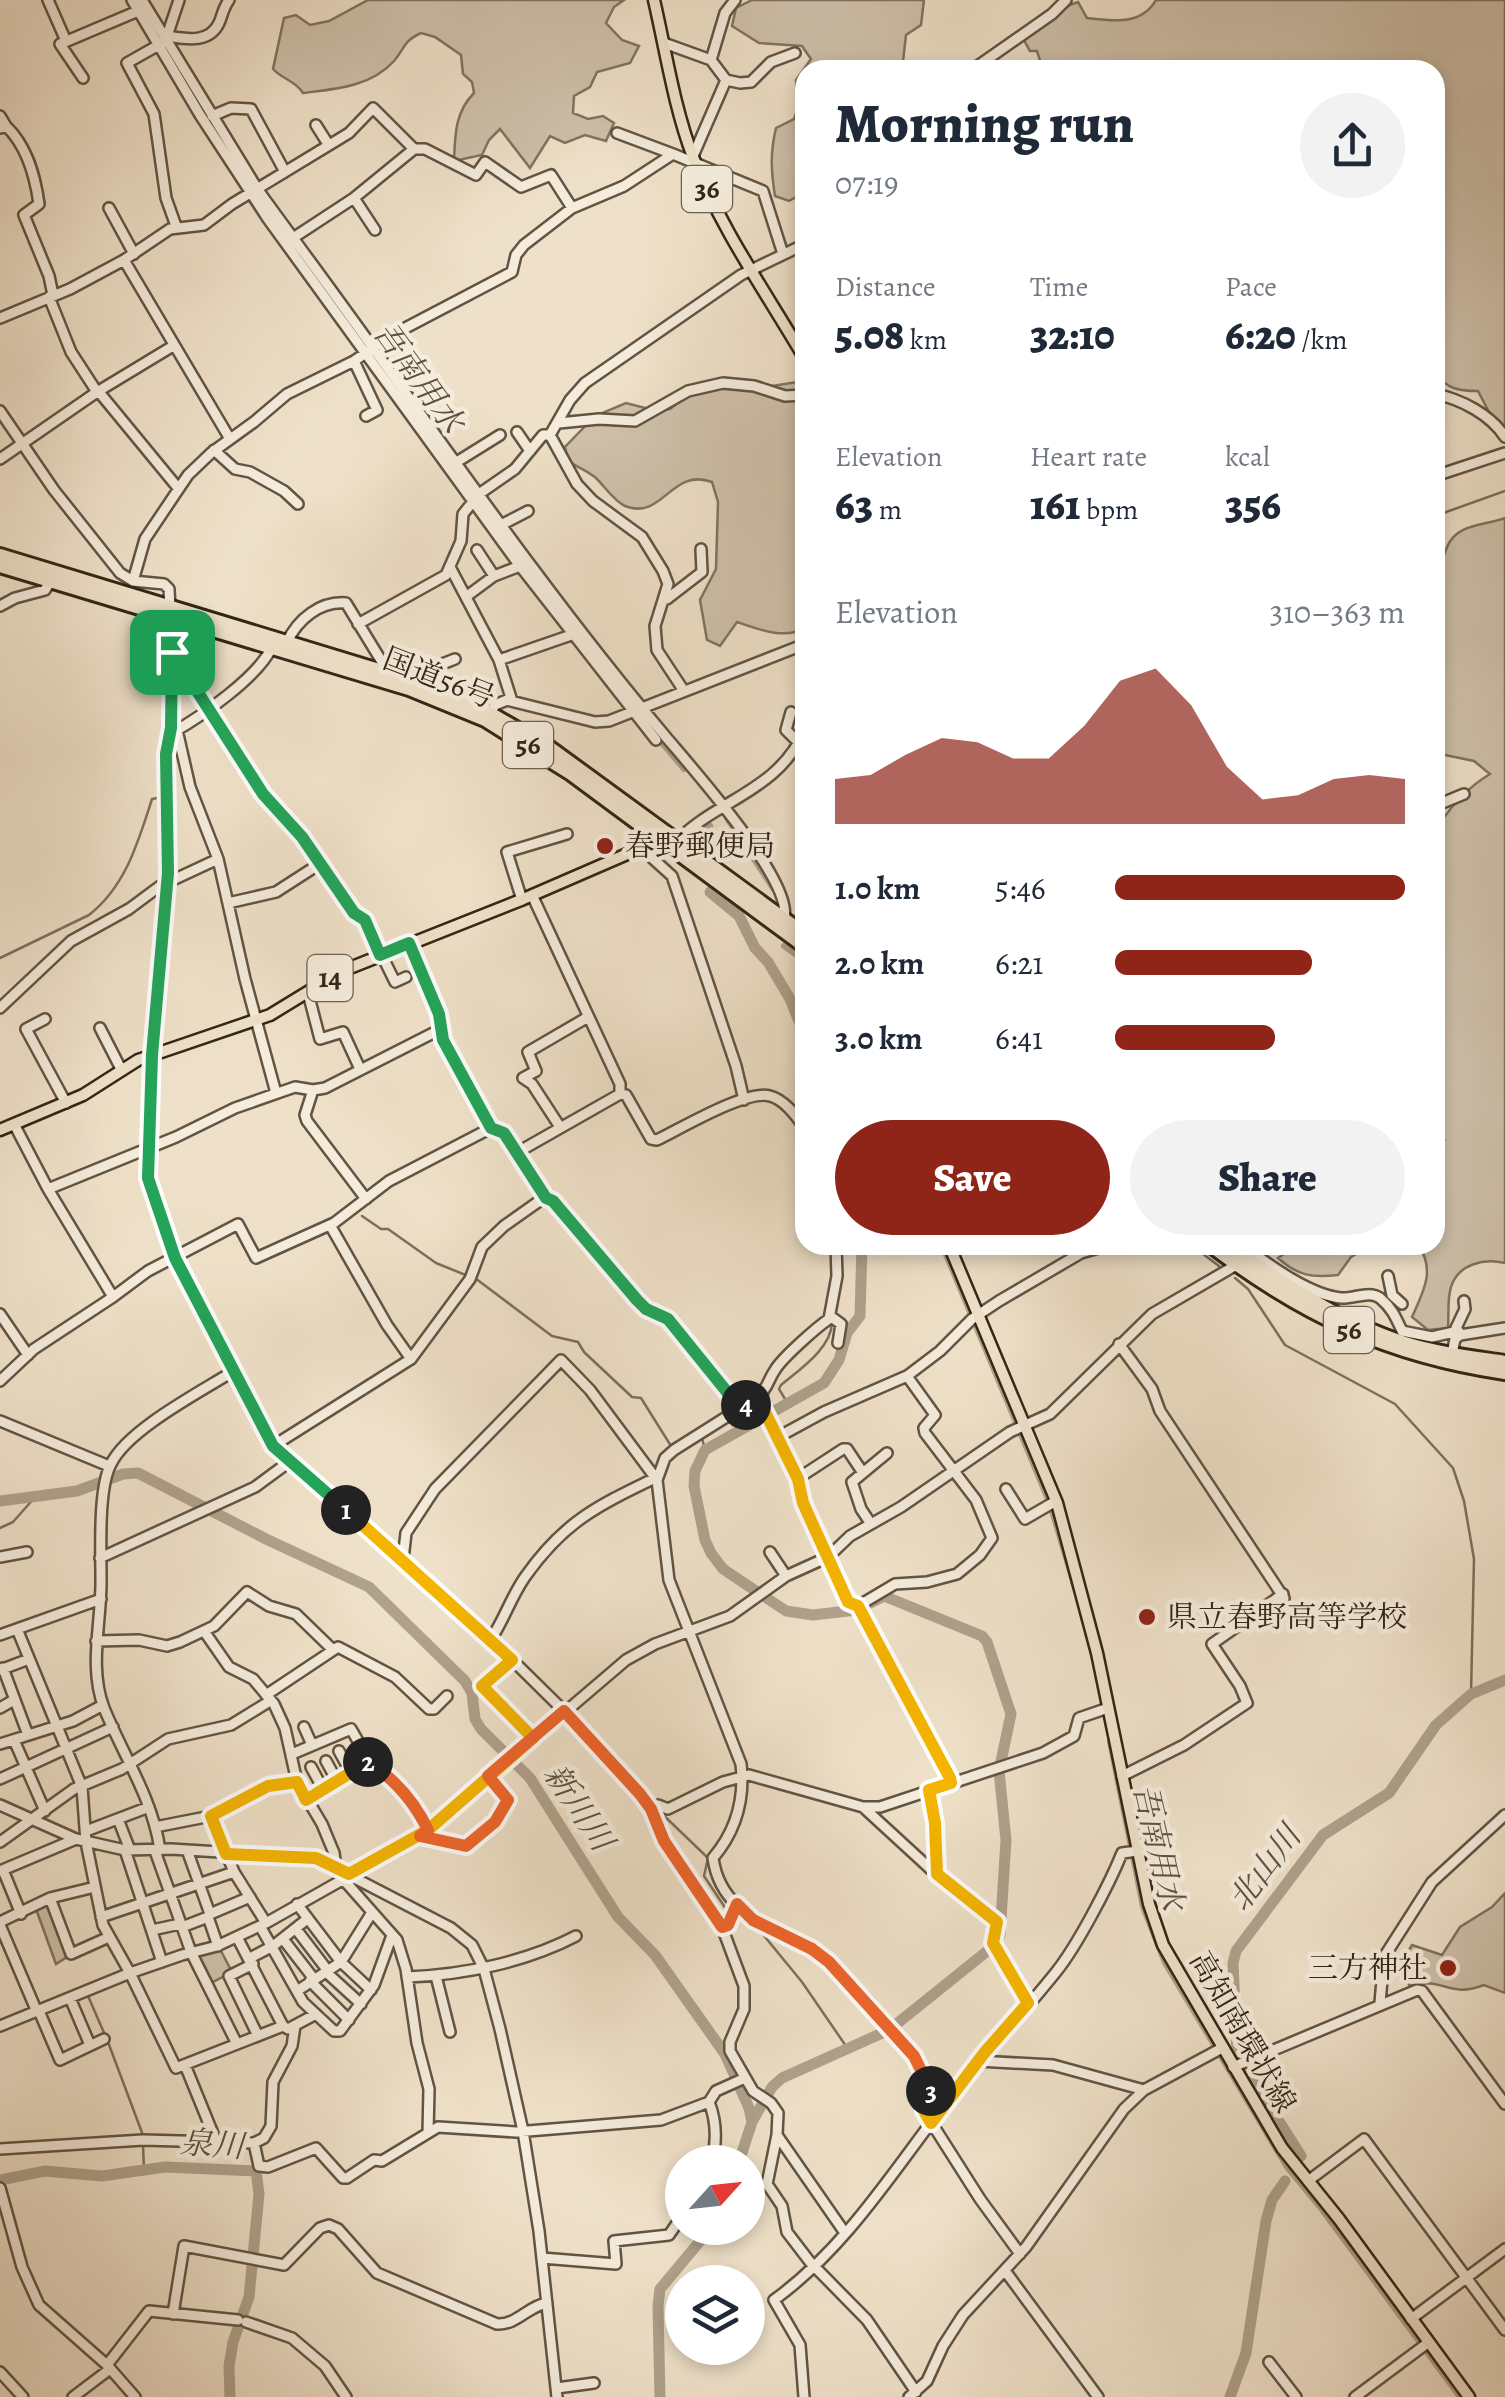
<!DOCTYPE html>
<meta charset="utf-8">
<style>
:root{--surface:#fff;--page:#f2f2f3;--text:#1f2937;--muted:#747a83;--accent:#8f2418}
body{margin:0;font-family:Alegreya,"Noto Serif JP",serif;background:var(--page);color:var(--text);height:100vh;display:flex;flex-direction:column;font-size:38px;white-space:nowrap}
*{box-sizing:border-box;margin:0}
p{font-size:32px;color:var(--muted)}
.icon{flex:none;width:55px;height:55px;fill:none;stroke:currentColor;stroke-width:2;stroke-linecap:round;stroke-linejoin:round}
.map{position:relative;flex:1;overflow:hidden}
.side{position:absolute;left:795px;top:60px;width:650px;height:1195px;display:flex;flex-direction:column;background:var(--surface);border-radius:30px;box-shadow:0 5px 15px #0003}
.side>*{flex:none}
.needle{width:65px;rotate:63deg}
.controls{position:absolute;left:665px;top:2145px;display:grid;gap:20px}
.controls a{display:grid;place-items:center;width:100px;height:100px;border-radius:50%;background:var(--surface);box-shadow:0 5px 15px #0003;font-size:50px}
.pin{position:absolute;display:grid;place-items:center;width:85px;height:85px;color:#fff;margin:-42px;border-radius:20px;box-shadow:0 5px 15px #0006}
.km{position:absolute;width:50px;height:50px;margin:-25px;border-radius:50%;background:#222;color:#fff;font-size:28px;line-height:50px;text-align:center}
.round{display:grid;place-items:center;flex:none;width:105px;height:105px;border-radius:52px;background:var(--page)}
.head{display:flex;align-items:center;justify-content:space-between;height:170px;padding:0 40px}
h1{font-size:55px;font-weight:800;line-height:75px}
.stats{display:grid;grid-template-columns:repeat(3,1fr);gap:15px;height:170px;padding:10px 40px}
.stats div{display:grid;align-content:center}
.stats b{font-size:42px;font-weight:800}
.stats small{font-size:28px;font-weight:400}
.stats p{font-size:28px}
.chart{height:280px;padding:20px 40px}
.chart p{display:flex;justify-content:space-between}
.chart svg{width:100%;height:180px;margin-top:10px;fill:var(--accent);opacity:.7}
.primary-button{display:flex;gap:20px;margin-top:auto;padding:20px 40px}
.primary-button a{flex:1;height:115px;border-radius:60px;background:var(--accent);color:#fff;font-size:40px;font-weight:800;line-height:115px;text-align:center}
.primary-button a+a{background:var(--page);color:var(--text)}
ul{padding:0 40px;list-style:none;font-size:32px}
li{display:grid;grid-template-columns:160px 120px 1fr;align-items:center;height:75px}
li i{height:25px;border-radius:12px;background:var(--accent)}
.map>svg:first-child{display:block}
.green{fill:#cfc1ab;stroke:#817360;stroke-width:2.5}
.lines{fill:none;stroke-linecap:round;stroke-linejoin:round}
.stream{stroke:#7d6f5d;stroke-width:2.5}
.canal{stroke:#afa18c;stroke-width:6}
.river{stroke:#afa18c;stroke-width:11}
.minor-casing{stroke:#625443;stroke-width:14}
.major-casing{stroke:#332516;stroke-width:15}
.highway-casing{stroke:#332516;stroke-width:18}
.minor{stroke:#f5ecdc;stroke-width:9}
.major{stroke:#efe1c9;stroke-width:10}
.highway{stroke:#efe1c9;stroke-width:12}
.split-1-casing{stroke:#fff;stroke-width:20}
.split-2-casing{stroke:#fff;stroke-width:20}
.split-3-casing{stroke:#fff;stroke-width:20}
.split-4-casing{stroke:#fff;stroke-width:20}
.split-5-casing{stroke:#fff;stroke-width:20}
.split-1{stroke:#22a559;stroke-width:12}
.split-2{stroke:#f5b400;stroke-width:12}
.split-3{stroke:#f0652b;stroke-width:12}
.split-4{stroke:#f5b400;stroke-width:12}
.split-5{stroke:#22a559;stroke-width:12}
.poi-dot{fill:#8f2418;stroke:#f5ecdc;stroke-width:4}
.labels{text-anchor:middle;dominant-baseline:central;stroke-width:9;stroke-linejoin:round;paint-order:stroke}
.shield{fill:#f5ecdc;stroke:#6d6151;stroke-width:2.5}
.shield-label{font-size:28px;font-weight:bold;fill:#332516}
.street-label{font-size:30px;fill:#332516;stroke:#f5ecdc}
.poi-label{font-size:30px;fill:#332516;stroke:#f5ecdc;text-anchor:start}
.water-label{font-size:32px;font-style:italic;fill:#5e503f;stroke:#f5ecdc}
</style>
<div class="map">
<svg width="1505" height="2397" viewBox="0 0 1505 2397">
<rect width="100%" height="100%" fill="#efe1c9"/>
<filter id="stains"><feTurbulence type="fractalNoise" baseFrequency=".002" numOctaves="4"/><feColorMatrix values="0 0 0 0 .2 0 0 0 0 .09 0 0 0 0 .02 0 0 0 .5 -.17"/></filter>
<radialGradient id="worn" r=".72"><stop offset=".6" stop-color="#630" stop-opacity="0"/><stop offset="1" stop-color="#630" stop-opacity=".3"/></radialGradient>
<path class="green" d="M368,0h256l-10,7 -8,16 16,17 17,6 -9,17 -33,9 -7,15 -16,9 -1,17 15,6 15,-3 11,7 -8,18 -21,-6 -20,8 -15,-7 -20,32 -30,-39 -11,11 -7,15 -28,6c1,-26 1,-49 20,-68l-2,-11 -9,-8 -2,-19 -26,-18 -14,-4c-19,9 -15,14 -27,28 -23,26 -60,28 -91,32 -7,-12 -21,-14 -30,-24l11,-51 12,-3 14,10 19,-4z
M752,0h172l-3,25 -15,10 -4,35h-97v122l-16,9 -14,-5c-4,-25 -5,-43 1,-68l18,-9 4,-11 -2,-28 15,-21 -9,-13 -43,-3 -27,-17 4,-18z
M1156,0h349v426l-15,-12 -12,-23c-21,0 -30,-2 -43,-18v-303h-392l-6,-19h-7l-10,-18 20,-17 38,-14 9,16c26,3 54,8 69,-18z
M797,382l8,4v242c-20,12 -48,1 -68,-6l-17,24 -13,-6 -7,-40 16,-31 2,-67 -6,-20c-41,-15 -49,39 -87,24 -11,-5 -20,-19 -29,-28 -8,-7 -19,-11 -28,-17l-3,-14 30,-31 31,-13 27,7 17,-1 22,-17 32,-9 42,4z
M1505,518v745c-21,-5 -47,1 -54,24 -4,12 -2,29 -3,41l-20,2 -16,-13c12,-27 23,-45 7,-72h16v-99l9,-6 -9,-6v-301c11,-23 33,-46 55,-59l-16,-13 -39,-8v-175c7,-10 7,-20 12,-31 10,-24 37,-21 58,-29z
M1298,1245h75l-22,12 -13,18c-26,3 -40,1 -60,-17z
M1505,1893v100l-21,-8c-36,14 -40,-9 -74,1l-12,-18 14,-23 30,10 18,-28 32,-20z
M47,1903l23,52 -14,9 -20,-55z
M220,1949l12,23 -21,11 -14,-26z"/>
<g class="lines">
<path class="stream" d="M1435,516l70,-25
M151,623l16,29
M0,958l89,-43c37,-29 49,-73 63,-116l11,-2
M144,1179l7,26
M362,1216l19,13h7l48,34 32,13
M1191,1245l28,21
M173,1264l53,106
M475,1278l77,58 26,6 6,10 48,45 9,1 30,48 5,-2
M1235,1278l13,11 37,56 110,59 58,64 11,33 10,58 -3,135
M230,1379l38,67
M788,1404l-9,-15 2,-4c18,-15 51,-37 51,-63
M701,1434l4,16
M0,1528l13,-6 23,-26
M658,1810l50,48 -4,18 24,36
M752,1921l50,61 46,67
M88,1996l17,39
M108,2042l36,96
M143,2146l1,24"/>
<path class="canal" d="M176,66l40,66
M337,306l28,38
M405,399l16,23
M656,736l28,33
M727,818l46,70
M784,946l21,15
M942,1245l108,259 25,84
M1110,1742l33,165 22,56 122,204 33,40 140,190"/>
<path class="river" d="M708,827l5,27
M710,892l29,24 16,32 13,14 22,37 15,37
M0,1501l77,-10 46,-17 15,-1 128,66 103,48 96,94 7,12 3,26 6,10 49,49 88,139 37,38 70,99 24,54 3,14 -13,40
M752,2122l20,-35 10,-9 107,-48 107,-86 4,-9 6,-95 -7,-69 12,-57 -24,-72 -5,-6 -98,-40 -28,14 -43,5 -27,-4 -63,-42 -12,-16 -6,-13 -11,-54 1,-15 10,-21 119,-67 15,-23 8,-27 13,-17 2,-71
M1301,2156l-64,-101 -4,-92 3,-12 87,-116 66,-42 47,-68 35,-31 34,-14
M0,2180l45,-9 57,5 63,-9 91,4 3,23 -10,103 -16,45 -4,24 1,31
M660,2397l-2,-91 2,-17 51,-61
M1230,2397l16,-44 20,-132 6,-21 13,-19"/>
<defs>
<path id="minor" d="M48,0l18,41
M132,0l68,115 68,104 252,347 136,174
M142,0l116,190 35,48c124,167 239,340 373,499 26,31 128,145 118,181
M167,36l12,-36
M664,43l47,17 15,20 14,3 11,-1 20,-20 24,-9
M711,60l14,-47 10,-13
M972,70l80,-56 14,-14
M83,78l-23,-34 78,-33
M0,116l6,10 -6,2
M212,116l19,-8 20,1 34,63
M316,125l12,19
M6,126c21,20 29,49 33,78l-15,11 25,61 4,19
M617,133l56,21
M693,156l33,-76
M354,198l21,32
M109,208l25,46
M176,226l-10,-28 -12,-84 -27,-51 37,-21 3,-6c19,3 42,8 52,-13 4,-9 4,-15 10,-23
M293,238l61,-40 60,-49h11l51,26 9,-13 36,25 30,-12 21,33
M124,260l106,179
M0,318l70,-29 54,-29 46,-31 34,-4 28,-21 117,-71 24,-25 41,41
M354,361l23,49 -11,6
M97,392l76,-46
M99,392l79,96
M1435,394c26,5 56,21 70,43
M0,411l54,79 66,83 13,8 31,3 5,5 3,63 -1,76 -5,26 3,119 -17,182 -3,92 -1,31 9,32 18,48 98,188 218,193 73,72 87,98 13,32 58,86 22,59v23l-14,33v9l23,40 18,12 7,10 -1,22 -10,49 15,22 5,26 23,30 57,58 49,72
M559,423l40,-4 36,2 53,-30 35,-8 31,3 31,10 20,-1
M517,432l13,19
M550,435l27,49 16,17 49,36 21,34 5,13 -13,42 2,24 27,41
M1435,445h1
M214,450l21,19 15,3 34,19 14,13
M0,459l97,-67 -26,-40 -22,-55
M455,463l45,-28
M1435,476l70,-23
M501,525l27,-14
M477,550l17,26
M450,567l49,93
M133,581l12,-42 43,-64 23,-22 43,-31 33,-28 67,-33 38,-26 120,-63 4,-17 8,-10 48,-37 52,-22 49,-32 90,37 20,63
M467,596l27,-20 26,-10
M667,599l35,-27 -1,-23
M0,606l15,-8 30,-8 5,-8
M358,624l88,-49 15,-34 2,-27 16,-20 36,-25 28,-34h7l20,-35 15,-17 156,-108 64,-31
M287,642c11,-23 33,-41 59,-39l36,59v9
M173,655l90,138 58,70
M413,681l6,-8 36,-14
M512,701l-13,-41 78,-27
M791,712l-5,18 13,13
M488,716l7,-11 12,-5 88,22 14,-1 196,-77
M177,730l13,57 28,72
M172,733c30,-17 86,-56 100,-86
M1435,806l29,-12
M675,843c41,-44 102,-50 130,-113
M641,848l31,28 64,190 8,34
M532,895l88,189v10l6,1 25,44 6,1c23,-11 90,-51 113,-44 15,4 26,20 35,32
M522,900l-15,-48 60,-18
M228,903l48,-11 45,-29 32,50 12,8 30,61 11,-5
M409,943l30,71 4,26 48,88 13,5 41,64 8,4 84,99 9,9 22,10 72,90
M308,993l12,46 23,-7 17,37
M0,1008l71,-67 58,-32 31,-23 58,-27 27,120 31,114
M45,1019l-19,10 40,74
M100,1028l21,41
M313,1090l12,-2 116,-59
M14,1124l34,65 128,-52 59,-29 60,-21 18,3 -8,25 2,6 59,78
M560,1127l-28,-43 -9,-6 13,-7 -8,-19 60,-35
M518,1152l102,-58
M48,1189l65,108 35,-26 90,-47 18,34 78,-35 55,-42 102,-53
M330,1225l57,100 24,34
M836,1245l1,31 -8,43c-12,8 -47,39 -54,51 -7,10 -7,18 -17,27l-84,53 -9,8 -8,22 12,100 72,184c4,36 -5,67 -28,94 9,65 74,68 114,103 44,38 84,86 108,139l-9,5 -2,6 56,88 40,55
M1242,1245c26,19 67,50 99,53 13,1 28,-8 39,0 12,10 16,20 22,33l30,6 26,-6
M1388,1276l4,19 10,9
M0,1314l28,41
M830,1316l11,8 -3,19
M1459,1332l-3,-4 9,-19 -1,-8
M1119,1344l33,45 8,22 124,187
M1452,1354l3,-15 5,-4 45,-7
M0,1381l34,-32 79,-52
M758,1397l39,82 6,24 45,100 10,3 37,-22 32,-2 30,-8 23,-19 12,-17 -16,-38 -51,-67 -1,-5 11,-13 -28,-39
M0,1421l109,45
M778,1437l46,-25 83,-36 33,-25 32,-32 27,-18 82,-48 28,-8
M273,1446l138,-87 59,-80 12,-32 22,-21 41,-29
M797,1479l46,-30h4l16,24
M1006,1489l19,30 31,-18
M871,1524l-10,-15 -9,-27 35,-29
M770,1552l16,24
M0,1557l27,-5
M100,1558l155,-71 34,-25
M403,1559l3,-26 29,-44 126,-129 29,30 67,90
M858,1606l93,177
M17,1629l65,158 4,55 17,83 27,48 46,95 107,-42
M204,1631l25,36 24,12 21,25 11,24 12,54 25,42 12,29 2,14
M0,1635l101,-36
M491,1639c13,-19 20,-42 34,-62 38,-54 70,-70 128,-98
M96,1641l43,-1 28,6 13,-4 34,-16 33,-34 22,14 27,8 36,35
M512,1660l-30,26 51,52
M3,1668l25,67
M0,1670l29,-11
M266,1695l72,-48 57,30 34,32h5l13,-13
M0,1708l14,-8
M304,1727l8,18
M14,1740l31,71
M0,1744l73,-23 30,-16
M339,1751l12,22
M292,1754l59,-25 19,33 23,16 25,31 10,21
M326,1761l11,20
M311,1767l12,22
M1122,1776l62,-31 63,-42 -7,-17 -28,-42 71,-50
M0,1779l113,-52
M929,1790l6,33 2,52 60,47 -4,21 36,60
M306,1799l64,-37
M0,1805l76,34 49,11 46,-1 145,9 135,70 21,17 12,24 16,60 23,102 16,100 18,166
M863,1807l74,68
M651,1809l7,-4 10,4 55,-27 26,-7 114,32h17l163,-54 31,-17 5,-18 29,-10
M211,1816l57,-30 29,-4
M118,1819l12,31
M155,1827l56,-11 23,56
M86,1831l63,-24
M420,1836l31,5 7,5c24,0 39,-27 50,-46l-20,-24
M0,1842l74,-53 48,-20 46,-30 63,-14 39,-24
M125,1850l37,112
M160,1850c-7,-51 -37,-95 -56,-142 -16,-42 -2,-87 -3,-130 0,-28 -3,-90 10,-114 16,-34 89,-72 121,-92
M187,1850l23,64 40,-17
M155,1851l36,101 46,92
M3,1870l18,44
M0,1871l76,-32
M343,1879l54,61 9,29 11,74 12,46 -1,44
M50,1898l21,56 38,-17
M297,1904l44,58 30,28
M210,1914l-2,3 10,29
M101,1917l133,-45 32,51
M0,1922l50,-24 45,-11
M0,1925l37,87
M260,1926l43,76 31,29h6l34,-46 17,-47 3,-1
M182,1927l26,-10
M722,1927l6,-2 9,-20
M296,1929l32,42
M152,1930l28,-6
M237,1937l46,89 5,3 28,-15
M283,1939l31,40
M250,1958l23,-12 33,-26
M253,1964l-24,12 29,60
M326,1972l35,32
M436,1976l14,56
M407,1977c57,-2 119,-15 169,-41
M310,1981l39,39
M297,1991l44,-29 30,-48
M70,1998l20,47
M1380,2003l4,-46 48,-75 73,-67
M39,2011l21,49 44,-21
M0,2026l130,-53 52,-18 35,-9 49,-23 154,-87 206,-176 29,-16 75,-28 56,-40 42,-19 22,-21 51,-29 109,-75 40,-18 102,-100 86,-50
M978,2061l75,4 91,25
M185,2065l31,76
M1233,2067l184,-77 5,1 83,113
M709,2102c8,20 8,39 3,60
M777,2135l68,98
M254,2143l5,23 9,1 48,-19 27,30h4l27,-18 8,1 56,-34 78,5 145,-12 48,-18 7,-11 29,-13
M0,2149l143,-9 111,3 10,-5 7,-12 2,-44 19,-36 3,-20
M1308,2181l56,-42 141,191
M0,2188l22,79 17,38 68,60 28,32
M542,2258l74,6 -2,-23 55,-6 13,-19
M1006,2272l92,125
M173,2314l11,-68 100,19 36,-37 9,-3 9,4 39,44 120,51c20,1 31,-18 50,-21
M1411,2319l94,-70
M246,2322l46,16 33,28 21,31
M1269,2362l27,35
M107,2365l42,-54 89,9
M0,2372l23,25
M557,2388l37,-5
M73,2397l37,-28
M804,2397l-4,-52 -26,-45c72,-52 120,-130 174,-200 34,-44 73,-84 108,-128 21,-26 53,-87 66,-119l16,-2
M909,2397l18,-16 16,-35 20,-31 63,-68 98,-138 20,-19 78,-42
M1355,2397l74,-55"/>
<path id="major" d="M654,0c12,52 20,107 39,157 27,71 74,137 112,202
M0,1130l83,-35 55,-35 132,-45 72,-44 179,-71 120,-52 20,-12
M949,1245l108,258 40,150 52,251 14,41 119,203 57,71 130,178"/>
<path id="highway" d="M0,555l382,116 94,34 73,42 256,187
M0,566l409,123 76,31 86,54 234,173
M1210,1245c93,71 179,111 295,128
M1229,1245c55,39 111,77 176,98 32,10 67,14 100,19"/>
</defs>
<use href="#minor" class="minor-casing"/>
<use href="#major" class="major-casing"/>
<use href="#highway" class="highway-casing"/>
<use href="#minor" class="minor"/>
<use href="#major" class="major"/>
<use href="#highway" class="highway"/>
</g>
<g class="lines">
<defs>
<path id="split-1" d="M172,652l-1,76 -5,26 2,119 -16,182 -4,123 27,80 98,188 73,64"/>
<path id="split-2" d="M346,1510l166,150 -30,26 51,52 -105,92 -79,44 -33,-16 -90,-4 -15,-38 57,-30 29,-4 9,18 62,-38"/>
<path id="split-3" d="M368,1762c27,17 46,39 60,68l-8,6 46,10 29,-24 13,-22 -20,-24 76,-65 76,83 11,15 13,32 58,86 6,-2 9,-21 16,16 59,29 17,13 85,94 17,35"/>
<path id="split-4" d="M746,1405l12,-7 40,81 5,24 45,99 10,4 92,172 1,5 -22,7 6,33 2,51 60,48 -4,21 35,60 -43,49 -54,71 -7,-12 2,-7 9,-4 -4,-9"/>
<path id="split-5" d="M172,652l91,142 39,43 52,76 11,7 15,35 29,-12 30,71 4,26 48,88 13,5 42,65 7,3 84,99 9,9 22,10 72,89 6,-3"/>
</defs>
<use href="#split-1" class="split-1-casing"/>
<use href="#split-2" class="split-2-casing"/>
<use href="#split-3" class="split-3-casing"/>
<use href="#split-4" class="split-4-casing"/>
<use href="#split-5" class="split-5-casing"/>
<use href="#split-1" class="split-1"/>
<use href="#split-2" class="split-2"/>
<use href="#split-3" class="split-3"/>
<use href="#split-4" class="split-4"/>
<use href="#split-5" class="split-5"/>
</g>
<g class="poi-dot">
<circle cx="605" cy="846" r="10"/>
<circle cx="1147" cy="1617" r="10"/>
<circle cx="1448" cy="1968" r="10"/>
</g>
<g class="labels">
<g class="shield">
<rect x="682" y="166" width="50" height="46" rx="8"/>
<rect x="503" y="722" width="50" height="46" rx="8"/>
<rect x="307.5" y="955" width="45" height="46" rx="8"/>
<rect x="1324" y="1307" width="50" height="46" rx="8"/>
</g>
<g class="shield-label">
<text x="707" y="189">36</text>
<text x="528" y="745">56</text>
<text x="330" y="978">14</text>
<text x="1349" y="1330">56</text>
</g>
<g class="street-label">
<text transform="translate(439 678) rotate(21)">国道56号</text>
<text transform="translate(1243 2032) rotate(60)">高知南環状線</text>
</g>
<g class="poi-label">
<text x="625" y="846">春野郵便局</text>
<text x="1167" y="1617">県立春野高等学校</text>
<text x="1428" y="1968" text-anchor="end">三方神社</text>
</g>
<g class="water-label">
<text transform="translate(419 377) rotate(54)">吾南用水</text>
<text transform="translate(579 1807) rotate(56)">新川川</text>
<text transform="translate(1159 1847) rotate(77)">吾南用水</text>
<text transform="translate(1264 1868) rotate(-53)">北山川</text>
<text transform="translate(212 2144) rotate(4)">泉川</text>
</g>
</g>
<rect width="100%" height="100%" filter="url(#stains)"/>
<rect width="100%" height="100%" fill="url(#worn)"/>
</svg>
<div class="controls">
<a><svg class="needle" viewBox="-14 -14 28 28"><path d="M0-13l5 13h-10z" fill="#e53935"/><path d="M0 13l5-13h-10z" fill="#747a83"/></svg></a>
<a><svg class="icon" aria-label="layers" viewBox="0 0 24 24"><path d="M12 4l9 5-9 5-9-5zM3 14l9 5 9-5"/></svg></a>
</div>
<div class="pin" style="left:172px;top:652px;background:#1e9e55"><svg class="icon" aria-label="arrive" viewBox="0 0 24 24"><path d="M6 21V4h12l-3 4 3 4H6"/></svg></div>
<b class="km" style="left:346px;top:1510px">1</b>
<b class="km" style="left:368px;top:1762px">2</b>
<b class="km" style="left:931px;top:2091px">3</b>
<b class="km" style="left:746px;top:1405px">4</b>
<section class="side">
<div class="head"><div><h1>Morning run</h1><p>07:19</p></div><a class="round"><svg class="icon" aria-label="share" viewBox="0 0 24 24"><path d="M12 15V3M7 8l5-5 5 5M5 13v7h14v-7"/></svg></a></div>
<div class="stats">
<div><p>Distance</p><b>5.08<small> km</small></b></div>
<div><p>Time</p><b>32:10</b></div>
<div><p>Pace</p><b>6:20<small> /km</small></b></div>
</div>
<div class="stats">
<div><p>Elevation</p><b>63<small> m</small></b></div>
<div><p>Heart rate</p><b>161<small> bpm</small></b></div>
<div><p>kcal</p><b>356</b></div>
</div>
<div class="chart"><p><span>Elevation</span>310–363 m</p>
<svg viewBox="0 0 160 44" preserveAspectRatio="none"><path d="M0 44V33L10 32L20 27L30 23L40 24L50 28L60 28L70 20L80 9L90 6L100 15L110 30L120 38L130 37L140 33L150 32L160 33V44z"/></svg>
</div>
<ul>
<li><b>1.0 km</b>5:46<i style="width:100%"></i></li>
<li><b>2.0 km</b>6:21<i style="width:68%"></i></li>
<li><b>3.0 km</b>6:41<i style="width:55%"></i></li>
</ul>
<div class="primary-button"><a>Save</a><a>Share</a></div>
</section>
</div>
